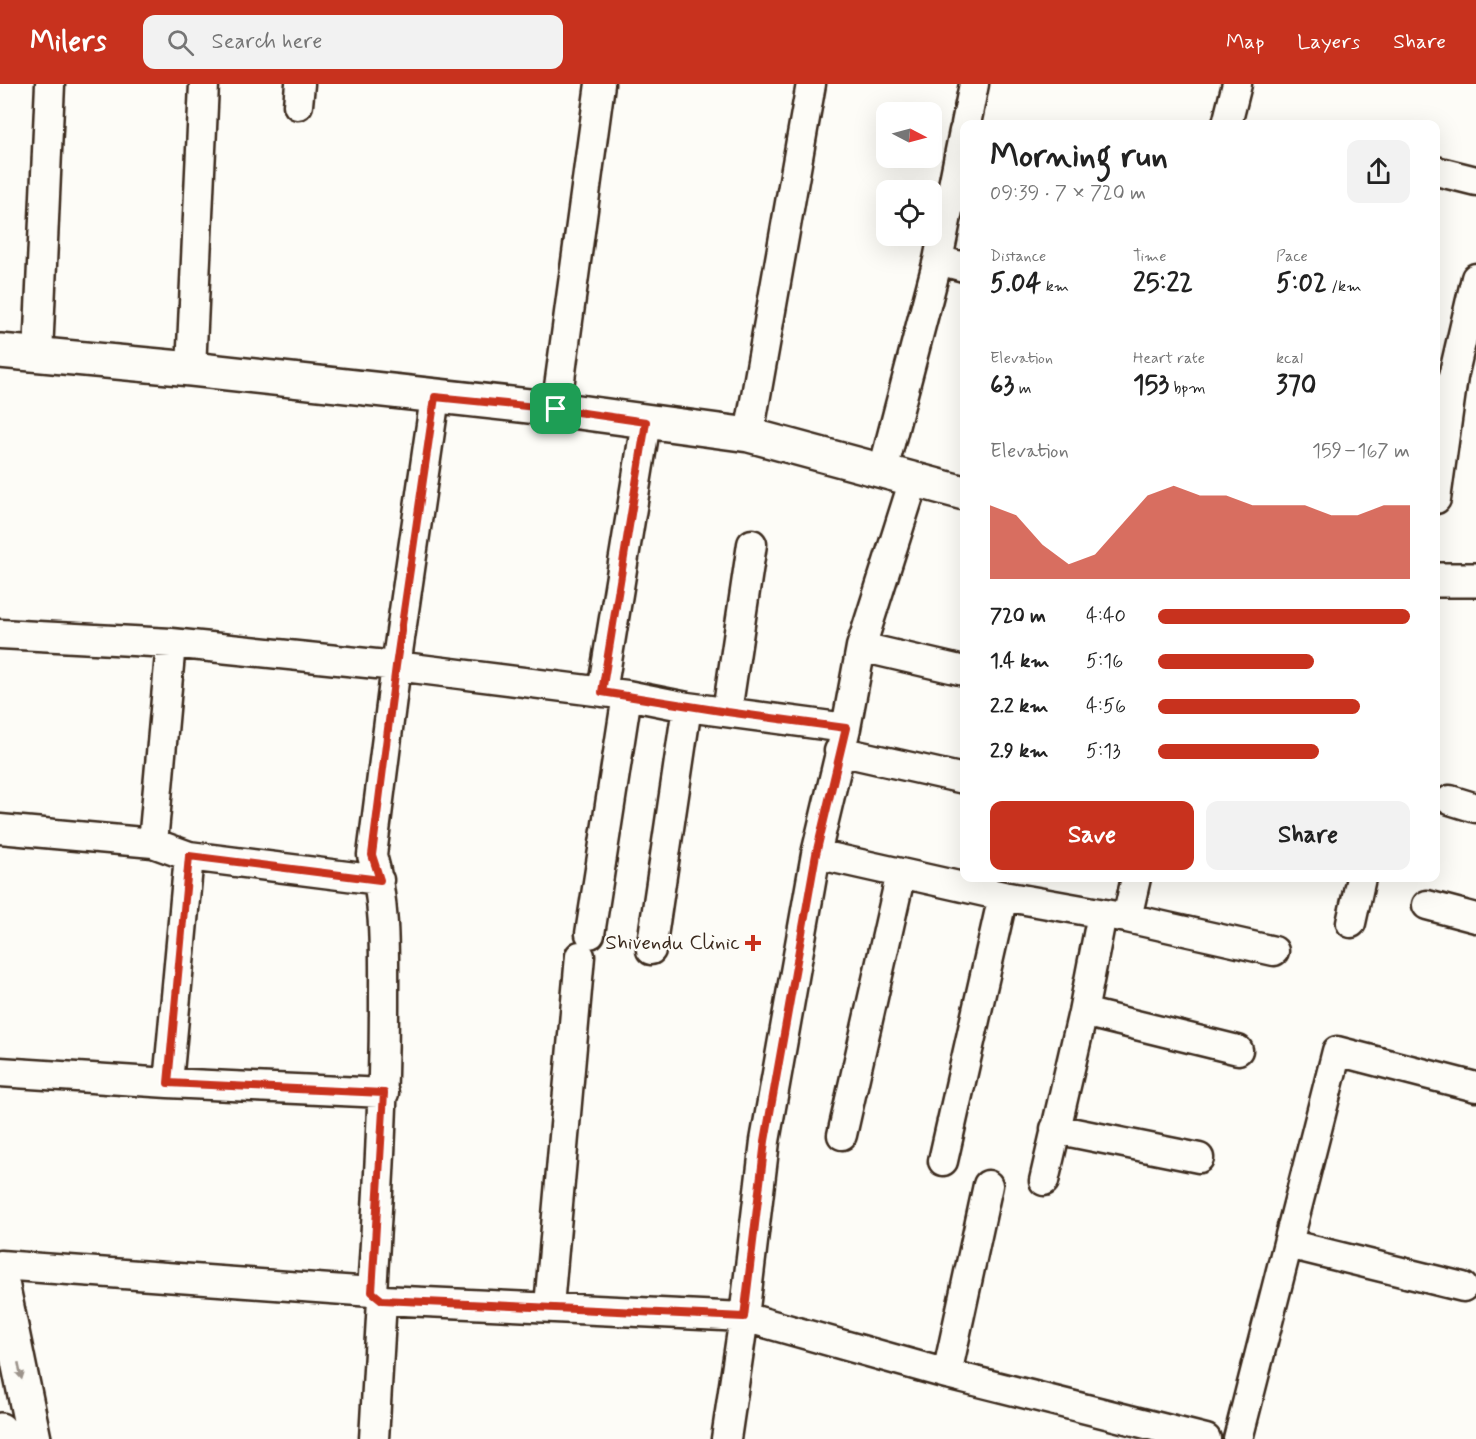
<!DOCTYPE html>
<meta charset="utf-8">
<style>
:root{--surface:#fff;--page:#f2f2f2;--text:#222;--muted:#767676;--accent:#c8321e}
body{margin:0;font-family:Mynerve,sans-serif;background:var(--page);color:var(--text);height:100vh;display:flex;flex-direction:column;font-size:22px;white-space:nowrap}
*{box-sizing:border-box;margin:0}
p{font-size:20px;color:var(--muted)}
.icon{flex:none;width:33px;height:33px;fill:none;stroke:currentColor;stroke-width:2;stroke-linecap:round;stroke-linejoin:round}
.map{position:relative;flex:1;overflow:hidden}
.panel{position:absolute;left:960px;top:36px;width:480px;height:762px;display:flex;flex-direction:column;background:var(--surface);border-radius:12px;box-shadow:0 6px 24px #0002}
.panel>*{flex:none}
.needle{width:39px;rotate:96deg}
.tools{position:absolute;left:876px;top:18px;display:grid;gap:12px}
.tools a{display:grid;place-items:center;width:66px;height:66px;border-radius:12px;background:var(--surface);box-shadow:0 6px 24px #0002;font-size:30px}
.pin{position:absolute;display:grid;place-items:center;width:51px;height:51px;color:#fff;margin:-26px;border-radius:12px;box-shadow:0 3px 9px #0006}
.round{display:grid;place-items:center;flex:none;width:63px;height:63px;border-radius:12px;background:var(--page)}
.head{display:flex;align-items:center;justify-content:space-between;height:102px;padding:0 30px}
h1{font-size:33px;font-weight:700;line-height:45px}
.figures{display:grid;grid-template-columns:repeat(3,1fr);gap:9px;height:102px;padding:6px 30px}
.figures div{display:grid;align-content:center}
.figures b{font-size:26px;font-weight:700}
.figures small{font-size:16px;font-weight:400}
.figures p{font-size:16px}
.chart{height:168px;padding:12px 30px}
.chart p{display:flex;justify-content:space-between}
.chart svg{width:100%;height:108px;margin-top:6px;fill:var(--accent);opacity:.7}
.button{display:flex;gap:12px;margin-top:auto;padding:12px 30px}
.button a{flex:1;height:69px;border-radius:12px;background:var(--accent);color:#fff;font-size:24px;font-weight:700;line-height:69px;text-align:center}
.button a+a{background:var(--page);color:var(--text)}
ul{padding:0 30px;list-style:none;font-size:20px}
li{display:grid;grid-template-columns:96px 72px 1fr;align-items:center;height:45px}
li i{height:15px;border-radius:8px;background:var(--accent)}
header{display:flex;align-items:center;gap:36px;box-sizing:border-box;height:84px;padding:0 30px;background:var(--accent);color:#fff}
header strong{font-size:28px}
nav{display:flex;gap:33px;margin-inline-start:auto;font-size:21px}
.search{width:420px;height:54px;background:var(--page);display:flex;align-items:center;gap:15px;box-sizing:border-box;padding:0 21px;border-radius:12px;color:var(--muted);font-size:22px}
.map>svg:first-child{display:block}
.lines{fill:none;stroke-linecap:round;stroke-linejoin:round}
.street-casing{stroke:#3b2a1e;stroke-width:33}
.secondary-casing{stroke:#3b2a1e;stroke-width:38}
.street{stroke:#fdfcf7;stroke-width:28}
.secondary{stroke:#fdfcf7;stroke-width:33}
.oneway{fill:#9c938a}
.route-casing{stroke:#fff;stroke-width:12}
.route{stroke:#c8321e;stroke-width:8}
.poi-dot{fill:#c8321e;stroke:#fdfcf7;stroke-width:2}
.labels{text-anchor:middle;dominant-baseline:central;stroke-width:4.5;stroke-linejoin:round;paint-order:stroke}
.poi-label{font-size:21px;fill:#3b2a1e;stroke:#fdfcf7;text-anchor:end}
</style>
<header>
<strong>Milers</strong>
<div class="search"><svg class="icon" aria-label="search" viewBox="0 0 24 24"><circle cx="10" cy="10" r="6"/><path d="M15 15l6 6"/></svg>Search here</div>
<nav><a>Map</a><a>Layers</a><a>Share</a></nav>
</header>
<div class="map">
<svg width="1476" height="1355" viewBox="0 0 1476 1355">
<rect width="100%" height="100%" fill="#fdfcf7"/>
<filter id="ink" filterUnits="userSpaceOnUse"><feTurbulence type="fractalNoise" baseFrequency=".0167" numOctaves="2"/><feDisplacementMap in="SourceGraphic" scale="12" xChannelSelector="R" yChannelSelector="G"/><feConvolveMatrix kernelMatrix="1 2 1 2 8 2 1 2 1" color-interpolation-filters="sRGB"/></filter>
<g filter="url(#ink)">
<g class="lines">
<defs>
<path id="street" d="M298,21l2,-21
M966,40l8,-40
M1227,40l10,-40
M1436,87l40,10
M938,176l26,7
M38,270l12,-270
M191,285l13,-285
M556,325l44,-325
M749,351l62,-351
M883,386l55,-210 26,-129
M1436,415l17,-122 23,-99
M0,550l171,9 225,23 231,29 60,12 159,21
M861,563l103,24
M602,608l44,-270
M727,628l25,-168
M839,667l125,28
M1450,716l26,8
M0,745l153,14 36,13 190,24
M153,759l18,-200
M816,770l187,42 124,22 147,33
M1427,821l49,13
M1127,834l9,-40
M1351,839l10,-45
M590,850l37,-239
M651,866l36,-243
M1083,928l155,38
M0,988l168,11 216,10
M168,999l21,-227
M1055,1045l144,29
M842,1051l59,-262
M943,1077l60,-265
M1044,1097l39,-169 19,-98
M1288,1160l175,43
M0,1181l372,27 10,8 362,17 203,57 259,65
M372,1208c6,-96 12,-191 12,-288 0,-49 2,-101 -12,-149l24,-189 39,-269
M549,1222l31,-350
M947,1290l41,-189
M374,1355l8,-139
M726,1355l18,-122 21,-176 51,-287 30,-126 15,-81 53,-167
M1238,1355l99,-388 139,36"/>
<path id="secondary" d="M0,267l191,18 365,40 193,26 215,58
M1436,496h40
M0,1189l34,166
M0,1346l2,9"/>
</defs>
<use href="#street" class="street-casing"/>
<use href="#secondary" class="secondary-casing"/>
<use href="#street" class="street"/>
<use href="#secondary" class="secondary"/>
</g>
<defs><path id="oneway-solid" d="M-6-.8H1V-3.2L6.5 0L1 3.2V.8H-6Z" transform="scale(1.5)"/></defs>
<use class="oneway" href="#oneway-solid" transform="translate(20 1287) rotate(78)"/>
</g>
<g class="lines" filter="url(#ink)">
<defs>
<path id="route" d="M435,313l121,12 90,13 -44,270 125,20 119,16 -30,126 -51,287 -21,176 -362,-17 -10,-8 12,-199 -216,-10 21,-227 191,24 -8,-25 24,-189z"/>
</defs>
<use href="#route" class="route-casing"/>
<use href="#route" class="route"/>
</g>
<path class="poi-dot" d="M750 850h6v6h6v6h-6v6h-6v-6h-6v-6h6z"/>
<g class="labels">
<g class="poi-label">
<text x="740" y="859">Shivendu Clinic</text>
</g>
</g>
</svg>
<div class="tools">
<a><svg class="needle" viewBox="-14 -14 28 28"><path d="M0-13l5 13h-10z" fill="#e53935"/><path d="M0 13l5-13h-10z" fill="#767676"/></svg></a>
<a><svg class="icon" aria-label="locate" viewBox="0 0 24 24"><circle cx="12" cy="12" r="6"/><path d="M12 2v4M12 18v4M2 12h4M18 12h4"/></svg></a>
</div>
<div class="pin" style="left:556px;top:325px;background:#1e9e55"><svg class="icon" aria-label="arrive" viewBox="0 0 24 24"><path d="M6 21V4h12l-3 4 3 4H6"/></svg></div>
<section class="panel">
<div class="head"><div><h1>Morning run</h1><p>09:39 · 7 × 720 m</p></div><a class="round"><svg class="icon" aria-label="share" viewBox="0 0 24 24"><path d="M12 15V3M7 8l5-5 5 5M5 13v7h14v-7"/></svg></a></div>
<div class="figures">
<div><p>Distance</p><b>5.04<small> km</small></b></div>
<div><p>Time</p><b>25:22</b></div>
<div><p>Pace</p><b>5:02<small> /km</small></b></div>
</div>
<div class="figures">
<div><p>Elevation</p><b>63<small> m</small></b></div>
<div><p>Heart rate</p><b>153<small> bpm</small></b></div>
<div><p>kcal</p><b>370</b></div>
</div>
<div class="chart"><p><span>Elevation</span>159–167 m</p>
<svg viewBox="0 0 160 44" preserveAspectRatio="none"><path d="M0 44V14L10 18L20 30L30 38L40 34L50 22L60 10L70 6L80 10L90 10L100 14L110 14L120 14L130 18L140 18L150 14L160 14V44z"/></svg>
</div>
<ul>
<li><b>720 m</b>4:40<i style="width:100%"></i></li>
<li><b>1.4 km</b>5:16<i style="width:62%"></i></li>
<li><b>2.2 km</b>4:56<i style="width:80%"></i></li>
<li><b>2.9 km</b>5:13<i style="width:64%"></i></li>
</ul>
<div class="button"><a>Save</a><a>Share</a></div>
</section>
</div>
